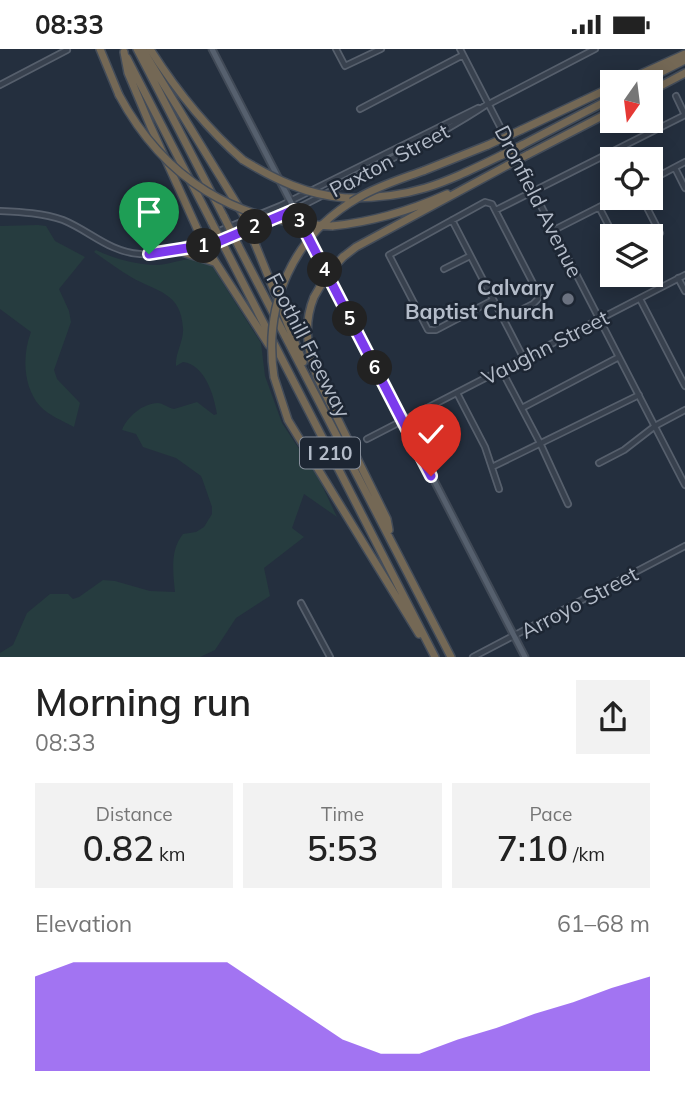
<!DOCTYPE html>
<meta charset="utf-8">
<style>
:root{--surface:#fff;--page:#f2f2f2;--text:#222;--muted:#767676;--accent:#7c3aed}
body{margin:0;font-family:Mulish,sans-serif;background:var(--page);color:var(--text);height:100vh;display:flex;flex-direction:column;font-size:26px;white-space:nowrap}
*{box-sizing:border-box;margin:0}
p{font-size:23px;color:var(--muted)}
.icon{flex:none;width:38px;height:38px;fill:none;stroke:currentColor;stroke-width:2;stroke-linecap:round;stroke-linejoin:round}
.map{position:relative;height:608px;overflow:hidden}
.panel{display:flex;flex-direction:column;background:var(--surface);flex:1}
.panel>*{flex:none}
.needle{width:46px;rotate:194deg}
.buttons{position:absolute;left:600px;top:21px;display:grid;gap:14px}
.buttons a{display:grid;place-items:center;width:63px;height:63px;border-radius:0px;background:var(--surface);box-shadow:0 4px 18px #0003;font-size:35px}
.pin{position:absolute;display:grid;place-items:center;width:60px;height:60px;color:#fff;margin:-72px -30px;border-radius:50% 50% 50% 0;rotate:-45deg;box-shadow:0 0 7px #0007}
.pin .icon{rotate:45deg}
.km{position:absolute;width:35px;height:35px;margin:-18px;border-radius:50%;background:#222;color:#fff;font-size:19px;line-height:35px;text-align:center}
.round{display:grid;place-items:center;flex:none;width:74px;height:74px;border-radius:0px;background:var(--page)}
.summary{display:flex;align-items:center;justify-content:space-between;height:119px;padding:0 35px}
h1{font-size:38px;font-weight:600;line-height:52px}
.stats{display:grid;grid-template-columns:repeat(3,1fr);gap:10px;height:119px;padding:7px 35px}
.stats div{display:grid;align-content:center;border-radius:0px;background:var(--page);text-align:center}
.stats b{font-size:35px;font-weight:600}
.stats small{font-size:19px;font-weight:400}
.stats p{font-size:19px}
.chart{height:196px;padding:14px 35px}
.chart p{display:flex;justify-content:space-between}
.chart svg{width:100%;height:126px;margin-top:7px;fill:var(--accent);opacity:.7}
.status{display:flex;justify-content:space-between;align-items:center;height:49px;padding:0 35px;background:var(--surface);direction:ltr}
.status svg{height:19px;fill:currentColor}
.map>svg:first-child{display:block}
.green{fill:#263c3f}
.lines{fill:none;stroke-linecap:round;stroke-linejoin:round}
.minor-casing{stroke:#565f6c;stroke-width:8}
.major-casing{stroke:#414a57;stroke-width:9}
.highway-casing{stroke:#434c59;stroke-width:10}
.minor{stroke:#38414e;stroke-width:4.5}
.major{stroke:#56606e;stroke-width:5}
.highway{stroke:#746855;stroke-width:7}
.highway-bridge-casing{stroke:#434c59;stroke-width:10;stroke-linecap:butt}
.highway-bridge{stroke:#746855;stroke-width:7}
.route-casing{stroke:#fff;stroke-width:14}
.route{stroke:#7c3aed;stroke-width:9}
.worship-dot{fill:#6b7280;stroke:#1d2633;stroke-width:2.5}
.labels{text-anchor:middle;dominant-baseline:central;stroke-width:5;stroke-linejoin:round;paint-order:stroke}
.shield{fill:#1d2633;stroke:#878f9c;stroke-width:2}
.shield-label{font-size:19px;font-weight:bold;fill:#b4bcc9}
.street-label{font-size:21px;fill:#b4bcc9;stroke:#1d2633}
.poi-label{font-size:21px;font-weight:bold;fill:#b4bcc9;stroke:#1d2633;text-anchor:end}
</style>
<div class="status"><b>08:33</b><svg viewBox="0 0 49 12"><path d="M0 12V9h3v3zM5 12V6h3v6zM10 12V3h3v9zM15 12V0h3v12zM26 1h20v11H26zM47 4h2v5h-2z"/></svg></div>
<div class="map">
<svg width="685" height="608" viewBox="0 0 685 608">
<rect width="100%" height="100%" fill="#242f3e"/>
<path class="green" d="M38,176l8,1 9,15 30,16 -26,32 10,22 2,11 -17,48 3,9 23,24 -6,24c-11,-6 -26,-12 -34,-21 -17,-19 -18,-51 -9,-74l-31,-23v-83z
M96,201c19,9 37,14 58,15 20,1 42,-15 58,1l49,77 4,33 17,47 37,56 18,38 -33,-23 -12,34 12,9 -40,31 6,28 -34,22 -21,32 -15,7h-200v-4l13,-8 14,-32 23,-19h18l5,5 6,-2 24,-17 12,1 35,10 25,1c-2,-20 -5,-42 8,-58l13,-2 8,-5 8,-13v-7l-9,-26 -2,-5 -25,-18 -33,-11 -7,-13 -14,-4c5,-13 21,-27 36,-27 4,0 11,5 16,6l23,-7 17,13 3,-1c-3,-19 -12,-49 -34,-52l-7,4c-1,-13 8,-25 7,-38 -2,-36 -26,-36 -52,-51 -12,-7 -25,-17 -37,-25z"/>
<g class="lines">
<defs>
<path id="minor" d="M336,0l9,17 36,-17
M460,0l225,436
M0,36l67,-35
M676,47l9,19
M489,55l106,-55
M360,60l103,-54
M675,119l10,20
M651,131l34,-18
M642,149l18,35
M599,158l15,29
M496,161l189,-95
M0,162c21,1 43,2 63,9 27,11 46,32 77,34 71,5 162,-48 223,-80 43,-23 86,-44 126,-71
M452,171l71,137
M554,181l63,-32
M175,200l105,-43 198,-98
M444,220l26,-13
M678,229l7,13
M640,250l45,87
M493,251l-57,30h-8l-39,-75 96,-53 7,2 45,87 1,8 -5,5 -30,15
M501,320l39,74 28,61
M457,344l28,54 14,42
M522,359l97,-51
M367,390l318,-164
M599,414l25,-13 31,-24 30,-16
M492,418l147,-72
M301,554l29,54
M473,608l212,-111"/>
<path id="major" d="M212,0l313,608"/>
<path id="highway" d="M100,0l19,46
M137,0l87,168
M142,0l101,165 60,148
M150,0c26,41 56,79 93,111
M124,3l4,21 22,52 55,121 64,99
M127,9l85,165
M623,33l62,-28
M642,33l43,-22
M651,42l34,-18
M521,81l91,-43
M522,96l90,-47
M527,106l85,-44
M423,122l65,-26
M346,149c67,1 98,-15 156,-43
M332,177c41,-4 77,-15 115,-32
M238,196l213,412
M225,199l210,409
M179,202l35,11
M343,208l13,-10 152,-82
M314,248c-11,27 -7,53 3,80l70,142 2,11
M274,328l14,43 131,214"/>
</defs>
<use href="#minor" class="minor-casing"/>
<use href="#major" class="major-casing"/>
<use href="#highway" class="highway-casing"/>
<use href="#minor" class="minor"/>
<use href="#major" class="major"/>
<use href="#highway" class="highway"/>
<defs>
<path id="highway-bridge" d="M119,46c45,84 117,129 213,131
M488,96l33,-15
M502,106l20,-10
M243,111c33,20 64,35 103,38
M508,116l19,-10
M224,168l14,28
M212,174l13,25
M314,248l14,-24 15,-16
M274,328c-11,-73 19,-142 84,-179 20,-12 43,-19 65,-27"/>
</defs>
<use href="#highway-bridge" class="highway-bridge-casing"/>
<use href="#highway-bridge" class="highway-bridge"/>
</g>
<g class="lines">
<defs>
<path id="route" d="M149,205l64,-10 81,-34 137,266"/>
</defs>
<use href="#route" class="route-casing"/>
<use href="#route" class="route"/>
</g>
<circle class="worship-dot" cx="568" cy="250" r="7"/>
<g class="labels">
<rect class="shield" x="300" y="388.5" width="60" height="31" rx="5"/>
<g class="shield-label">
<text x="330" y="404">I 210</text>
</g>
<g class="street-label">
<text transform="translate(389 111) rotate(-28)">Paxton Street</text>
<text transform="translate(539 152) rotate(63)">Dronfield Avenue</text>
<text transform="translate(309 296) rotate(63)">Foothill Freeway</text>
<text transform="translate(545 298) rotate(-27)">Vaughn Street</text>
<text transform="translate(579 553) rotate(-28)">Arroyo Street</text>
</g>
<g class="poi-label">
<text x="554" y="238">Calvary<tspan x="554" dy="24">Baptist Church</tspan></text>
</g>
</g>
</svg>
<div class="buttons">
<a><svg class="needle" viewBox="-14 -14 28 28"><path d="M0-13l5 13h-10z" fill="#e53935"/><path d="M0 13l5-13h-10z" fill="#767676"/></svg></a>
<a><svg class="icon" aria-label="locate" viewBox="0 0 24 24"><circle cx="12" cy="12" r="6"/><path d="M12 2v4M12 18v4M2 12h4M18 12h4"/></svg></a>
<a><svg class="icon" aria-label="layers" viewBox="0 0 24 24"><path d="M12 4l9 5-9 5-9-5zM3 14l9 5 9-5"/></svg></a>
</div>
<div class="pin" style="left:149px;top:205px;background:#1e9e55"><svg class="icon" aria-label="arrive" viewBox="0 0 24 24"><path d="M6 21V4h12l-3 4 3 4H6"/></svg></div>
<div class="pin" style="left:431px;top:427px;background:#d93025"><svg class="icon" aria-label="check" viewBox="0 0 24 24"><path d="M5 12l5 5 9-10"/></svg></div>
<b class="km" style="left:204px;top:197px">1</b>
<b class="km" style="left:255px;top:178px">2</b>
<b class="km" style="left:300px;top:172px">3</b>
<b class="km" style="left:325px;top:221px">4</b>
<b class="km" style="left:350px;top:270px">5</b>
<b class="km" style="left:375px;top:319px">6</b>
</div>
<section class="panel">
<div class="summary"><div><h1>Morning run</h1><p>08:33</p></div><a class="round"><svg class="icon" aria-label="share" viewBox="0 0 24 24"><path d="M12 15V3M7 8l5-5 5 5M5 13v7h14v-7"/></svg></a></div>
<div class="stats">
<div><p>Distance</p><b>0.82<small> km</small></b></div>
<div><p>Time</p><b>5:53</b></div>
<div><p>Pace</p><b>7:10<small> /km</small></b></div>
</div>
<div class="chart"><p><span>Elevation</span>61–68 m</p>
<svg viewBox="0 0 160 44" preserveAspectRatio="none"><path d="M0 44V11L10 6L20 6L30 6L40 6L50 6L60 15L70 24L80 33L90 38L100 38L110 33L120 29L130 24L140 20L150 15L160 11V44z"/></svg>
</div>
</section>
